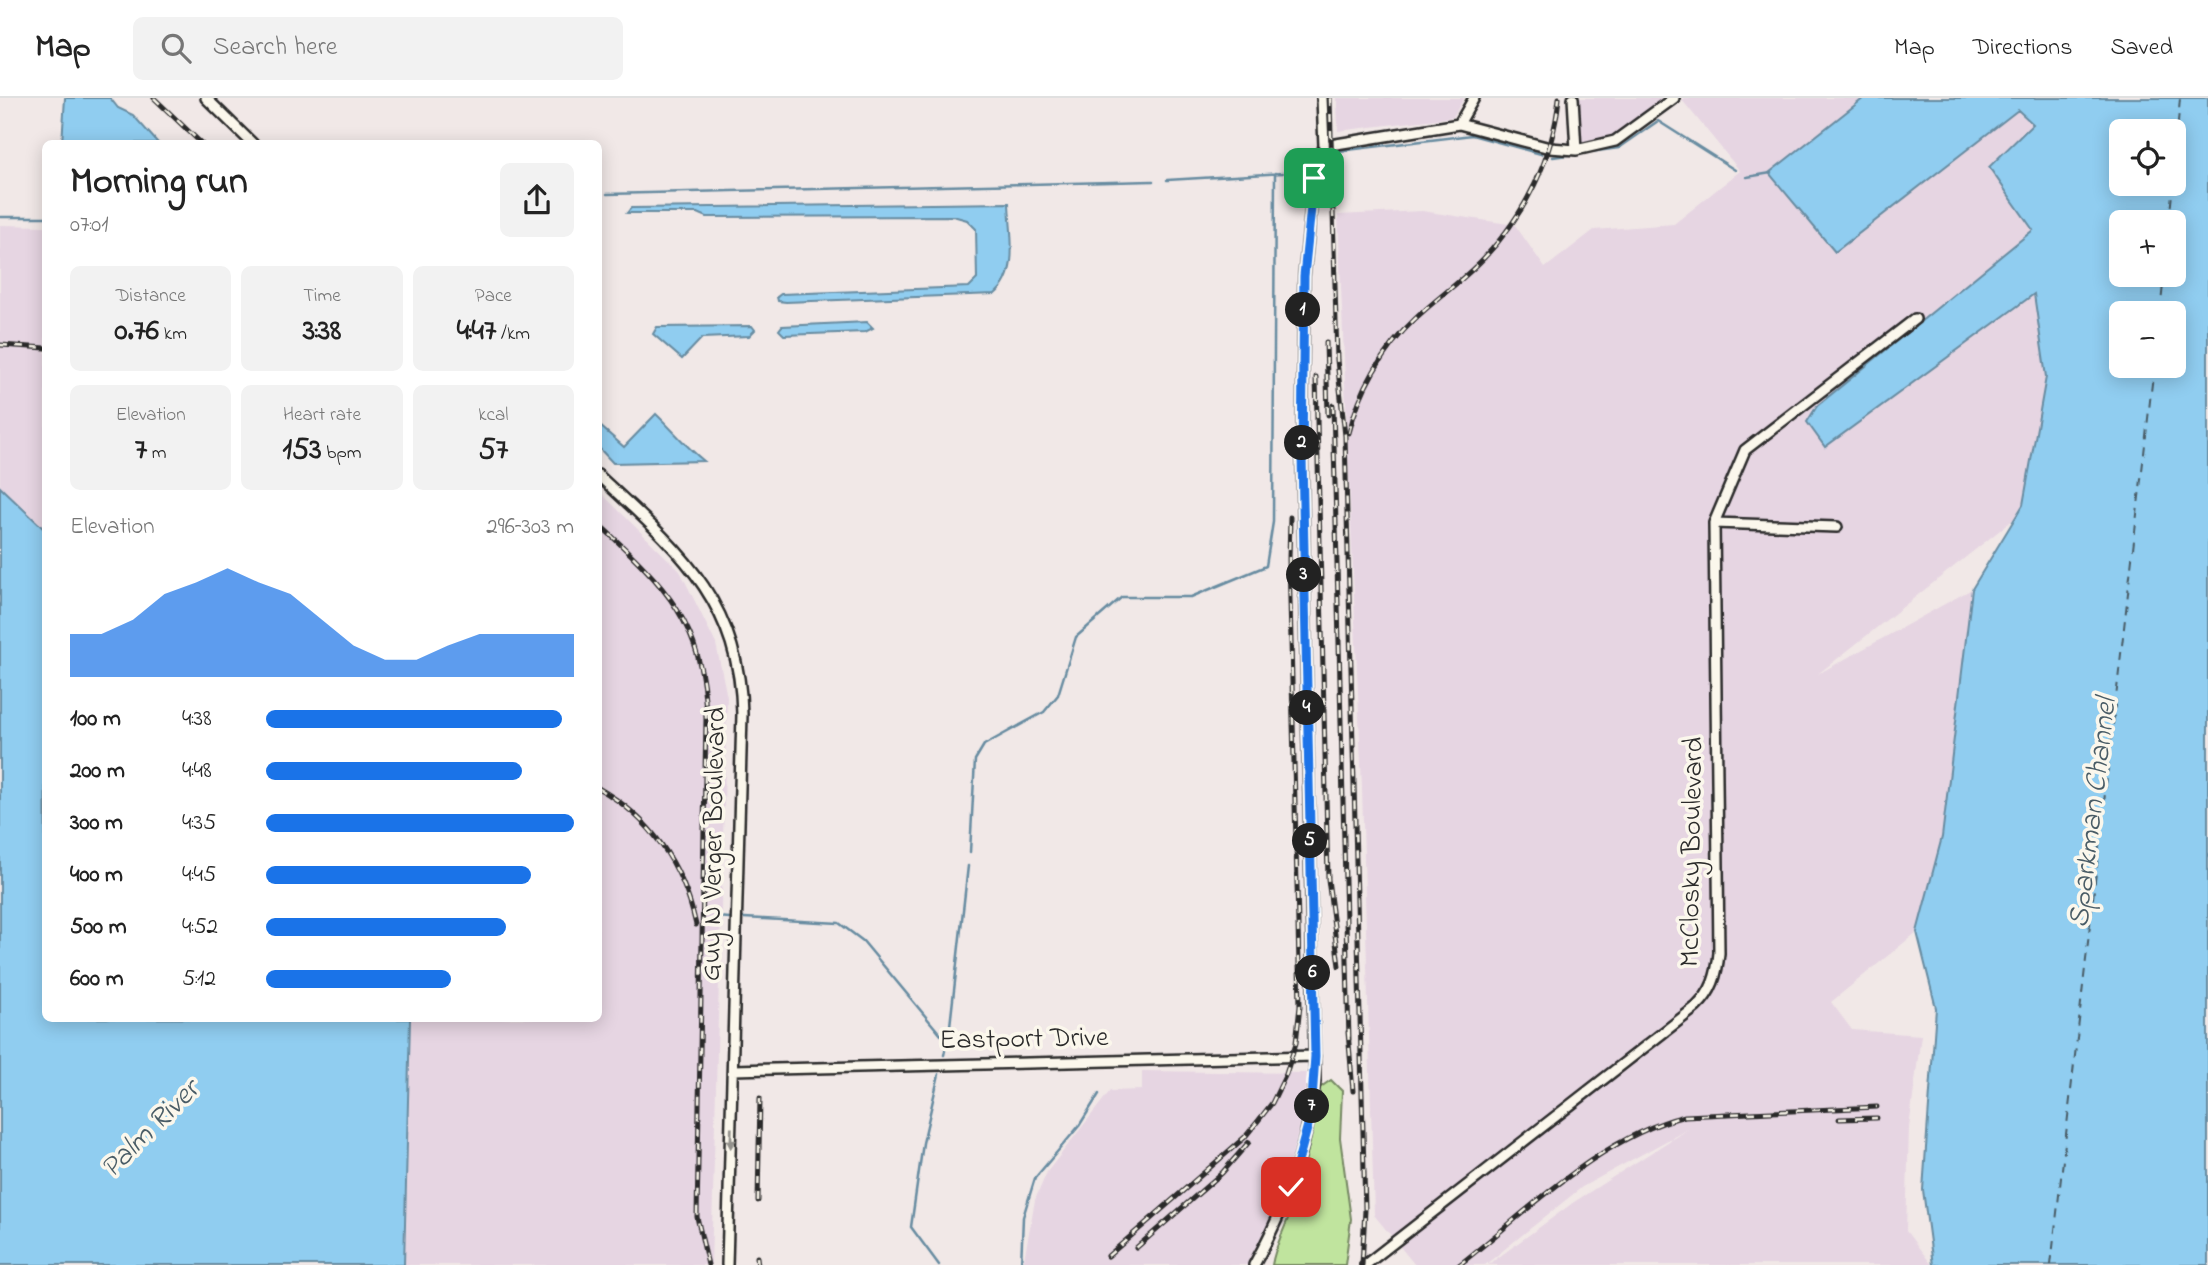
<!DOCTYPE html>
<meta charset="utf-8">
<style>
:root{--surface:#fff;--page:#f2f2f2;--text:#222;--muted:#767676;--line:#e0e0e0;--accent:#1a73e8}
body{margin:0;font-family:"Indie Flower",sans-serif;background:var(--page);color:var(--text);height:100vh;display:flex;flex-direction:column;font-size:26px;white-space:nowrap}
*{box-sizing:border-box;margin:0}
p{font-size:23px;color:var(--muted)}
.icon{flex:none;width:38px;height:38px;fill:none;stroke:currentColor;stroke-width:2;stroke-linecap:round;stroke-linejoin:round}
.map{position:relative;flex:1;overflow:hidden}
.side{position:absolute;left:42px;top:42px;width:560px;height:882px;display:flex;flex-direction:column;background:var(--surface);border-radius:10px;box-shadow:0 4px 18px #0003}
.side>*{flex:none}
.tools{position:absolute;left:2109px;top:21px;display:grid;gap:14px}
.tools a{display:grid;place-items:center;width:77px;height:77px;border-radius:10px;background:var(--surface);box-shadow:0 4px 18px #0003;font-size:35px}
.pin{position:absolute;display:grid;place-items:center;width:60px;height:60px;color:#fff;margin:-30px;border-radius:14px;box-shadow:0 4px 10px #0006}
.km{position:absolute;width:35px;height:35px;margin:-18px;border-radius:50%;background:#222;color:#fff;font-size:19px;line-height:35px;text-align:center}
.round{display:grid;place-items:center;flex:none;width:74px;height:74px;border-radius:10px;background:var(--page)}
.head{display:flex;align-items:center;justify-content:space-between;height:119px;padding:0 28px}
h1{font-size:38px;font-weight:800;line-height:52px}
.stats{display:grid;grid-template-columns:repeat(3,1fr);gap:10px;height:119px;padding:7px 28px}
.stats div{display:grid;align-content:center;border-radius:10px;background:var(--page);text-align:center}
.stats b{font-size:30px;font-weight:800}
.stats small{font-size:19px;font-weight:400}
.stats p{font-size:19px}
.chart{height:196px;padding:14px 28px}
.chart p{display:flex;justify-content:space-between}
.chart svg{width:100%;height:126px;margin-top:7px;fill:var(--accent);opacity:.7}
ul{padding:0 28px;list-style:none;font-size:23px}
li{display:grid;grid-template-columns:112px 84px 1fr;align-items:center;height:52px}
li i{height:18px;border-radius:9px;background:var(--accent)}
header{display:flex;align-items:center;gap:42px;box-sizing:border-box;height:98px;padding:0 35px;background:var(--surface);border-bottom:2px solid var(--line)}
header strong{font-size:33px}
nav{display:flex;gap:38px;margin-inline-start:auto;font-size:24px}
.search{width:490px;height:63px;background:var(--page);display:flex;align-items:center;gap:18px;box-sizing:border-box;padding:0 24px;border-radius:10px;color:var(--muted);font-size:26px}
.map>svg:first-child{display:block}
.built{fill:#e6d5e2}
.green{fill:#c0e49e;stroke:#768864;stroke-width:2}
.water{fill:#90cdf0;stroke:#688ca1;stroke-width:2;fill-rule:evenodd}
.lines{fill:none;stroke-linecap:round;stroke-linejoin:round}
.stream{stroke:#688ca1;stroke-width:2.5}
.ferry{stroke:#495c66;stroke-width:2;stroke-dasharray:9 7;stroke-linecap:butt}
.street-casing{stroke:#2b2b2b;stroke-width:14}
.street{stroke:#fbf7ec;stroke-width:9}
.rail-casing{stroke:#2b2b2b;stroke-width:5}
.rail{stroke:#fbf7ec;stroke-width:2.5;stroke-dasharray:8;stroke-linecap:butt}
.oneway{fill:#93918c}
.route-casing{stroke:#fff;stroke-width:14}
.route{stroke:#1a73e8;stroke-width:9}
.labels{text-anchor:middle;dominant-baseline:central;stroke-width:7;stroke-linejoin:round;paint-order:stroke}
.street-label{font-size:28px;fill:#2b2b2b;stroke:#fbf7ec}
.water-label{font-size:30px;font-style:italic;fill:#495c66;stroke:#fbf7ec}
</style>
<header>
<strong>Map</strong>
<div class="search"><svg class="icon" aria-label="search" viewBox="0 0 24 24"><circle cx="10" cy="10" r="6"/><path d="M15 15l6 6"/></svg>Search here</div>
<nav><a>Map</a><a>Directions</a><a>Saved</a></nav>
</header>
<div class="map">
<svg width="2208" height="1167" viewBox="0 0 2208 1167">
<rect width="100%" height="100%" fill="#f1e8e7"/>
<filter id="ink" filterUnits="userSpaceOnUse"><feTurbulence type="fractalNoise" baseFrequency=".0143" numOctaves="2"/><feDisplacementMap in="SourceGraphic" scale="14" xChannelSelector="R" yChannelSelector="G"/><feConvolveMatrix kernelMatrix="1 2 1 2 8 2 1 2 1" color-interpolation-filters="sRGB"/></filter>
<g filter="url(#ink)">
<path class="built" d="M1337,0h127l-11,19 -115,14z
M1578,0h86l-45,35 -32,9h-7z
M1685,0h179l-94,75 65,79 183,-142 16,14 -45,43 44,63 1,63 12,84 -23,128 -9,14 -196,155 154,-85 -30,248 -25,95 -86,70 21,28 69,5 -12,93 -3,103 26,34h-444l86,-63 114,-73 -106,58 -97,78h-70l-41,-50 -12,-427 -24,-573 84,-4 93,14 30,43 49,-38 80,-6 66,-53 -58,-71z
M0,127l45,1v304l-45,-43z
M599,393l81,80 36,73 11,53 -16,568h-307l6,-246 188,-1z
M1142,973l169,2 -18,100 -45,92h-225l12,-65 12,-28 63,-81 32,-1z"/>
<path class="green" d="M1331,982l11,11 -2,47 11,81 -6,46h-73c3,-19 12,-34 18,-52 13,-40 25,-83 28,-124z"/>
<path class="water" d="M65,0h45l8,10 15,7 25,28h-96z
M1864,0h344v1167h-275l-10,-75 13,-182 -19,-76 25,-95 30,-248 51,-84 23,-128 -12,-83 -209,153 -18,-25 10,-16 216,-176 -44,-63 44,-43 -15,-14 -183,142 -66,-79zM2121,33h53v53h-53zM2121,124h53v53h-53zM2121,215h53v53h-53z
M1009,105c1,30 11,70 -14,91l-209,8 -8,-1 -1,-4 4,-3 188,-7 8,-8 -1,-50 -9,-9 -14,-4 -246,1 -9,-4h-71l4,-5z
M867,224l6,6 -8,4 -81,3 -5,-5 3,-4z
M752,228l3,4 -6,6 -47,2 -20,21 -29,-25 4,-7z
M656,316c17,16 30,33 48,47l-91,2 -14,-15v-23l25,22z
M0,389l45,43 1,488 364,1 -6,246h-404z"/>
<g class="lines">
<path class="stream" d="M1339,53l133,-16 69,19
M1553,59l66,-9 39,-27 77,49
M1747,79l24,-4
M1167,82l116,-7
M607,96l546,-13
M0,119h46
M970,754l5,-92 9,-15 60,-33 14,-17 18,-58 46,-40h69l75,-31 7,-44 2,-349
M716,819l14,1
M744,820l95,5 24,18 78,94 9,-9 18,-160
M944,957l6,-27
M939,1167l-28,-38 12,-84 16,-69
M1021,1167l2,-48 12,-39 44,-52 20,-32"/>
<path class="ferry" d="M2174,74l6,-74
M2169,124l4,-38
M2160,215l4,-38
M2051,1167l103,-899"/>
<defs>
<path id="street" d="M206,0l47,46
M1573,0l3,52
M1459,26l15,-26
M1324,48l135,-22 91,24 26,2 39,-9 59,-43
M598,377c78,73 142,124 144,239l-15,551
M1837,429l-123,-4 31,-73 170,-131
M733,972l582,-14
M1254,1167c32,-57 53,-117 61,-183l-13,-625 2,-181 10,-98 10,-32 -2,-48
M1365,1167l331,-258c16,-15 21,-32 23,-54l-5,-430"/>
</defs>
<use href="#street" class="street-casing"/>
<use href="#street" class="street"/>
<defs>
<path id="rail" d="M154,0l48,46
M1330,0l7,262 8,76 20,774 -3,55
M1326,244l2,73
M0,247l46,3
M1316,279l12,502 11,87
M1333,307l16,635
M1349,335c10,-42 34,-84 66,-114 22,-21 47,-38 68,-60 42,-44 70,-100 76,-161
M598,425c67,63 106,99 108,196l-9,498 11,48
M598,690c53,30 85,78 98,137
M1348,934l5,59
M1839,1021l38,-1
M758,1103l2,-103
M1136,1150l86,-75 27,-31
M1108,1158l137,-119 13,-16 14,-18 14,-29 10,-31 4,-37 -11,-447 1,-42
M757,1159l1,8
M1459,1167c68,-53 141,-128 226,-149l192,-9"/>
</defs>
<use href="#rail" class="rail-casing"/>
<use href="#rail" class="rail"/>
</g>
<defs><path id="oneway-solid" d="M-6-.8H1V-3.2L6.5 0L1 3.2V.8H-6Z" transform="scale(1.75)"/></defs>
<use class="oneway" href="#oneway-solid" transform="translate(731 1040) rotate(92)"/>
</g>
<g class="lines" filter="url(#ink)">
<defs>
<path id="route" d="M1291,1089l20,-73 4,-58 -13,-599 2,-181 10,-98"/>
</defs>
<use href="#route" class="route-casing"/>
<use href="#route" class="route"/>
</g>
<g class="labels">
<g class="street-label">
<text transform="translate(715 746) rotate(-89)">Guy N Verger Boulevard</text>
<text transform="translate(1693 754) rotate(-89)">McClosky Boulevard</text>
<text transform="translate(1024 942) rotate(-1)">Eastport Drive</text>
</g>
<g class="water-label">
<text transform="translate(2094 715) rotate(-83)">Sparkman Channel</text>
<text transform="translate(151 1032) rotate(-45)">Palm River</text>
</g>
</g>
</svg>
<div class="tools">
<a><svg class="icon" aria-label="locate" viewBox="0 0 24 24"><circle cx="12" cy="12" r="6"/><path d="M12 2v4M12 18v4M2 12h4M18 12h4"/></svg></a>
<a>+</a>
<a>−</a>
</div>
<div class="pin" style="left:1314px;top:80px;background:#1e9e55"><svg class="icon" aria-label="arrive" viewBox="0 0 24 24"><path d="M6 21V4h12l-3 4 3 4H6"/></svg></div>
<div class="pin" style="left:1291px;top:1089px;background:#d93025"><svg class="icon" aria-label="check" viewBox="0 0 24 24"><path d="M5 12l5 5 9-10"/></svg></div>
<b class="km" style="left:1303px;top:212px">1</b>
<b class="km" style="left:1302px;top:345px">2</b>
<b class="km" style="left:1304px;top:477px">3</b>
<b class="km" style="left:1307px;top:610px">4</b>
<b class="km" style="left:1310px;top:743px">5</b>
<b class="km" style="left:1313px;top:875px">6</b>
<b class="km" style="left:1312px;top:1008px">7</b>
<section class="side">
<div class="head"><div><h1>Morning run</h1><p>07:01</p></div><a class="round"><svg class="icon" aria-label="share" viewBox="0 0 24 24"><path d="M12 15V3M7 8l5-5 5 5M5 13v7h14v-7"/></svg></a></div>
<div class="stats">
<div><p>Distance</p><b>0.76<small> km</small></b></div>
<div><p>Time</p><b>3:38</b></div>
<div><p>Pace</p><b>4:47<small> /km</small></b></div>
</div>
<div class="stats">
<div><p>Elevation</p><b>7<small> m</small></b></div>
<div><p>Heart rate</p><b>153<small> bpm</small></b></div>
<div><p>kcal</p><b>57</b></div>
</div>
<div class="chart"><p><span>Elevation</span>296–303 m</p>
<svg viewBox="0 0 160 44" preserveAspectRatio="none"><path d="M0 44V29L10 29L20 24L30 15L40 11L50 6L60 11L70 15L80 24L90 33L100 38L110 38L120 33L130 29L140 29L150 29L160 29V44z"/></svg>
</div>
<ul>
<li><b>100 m</b>4:38<i style="width:96%"></i></li>
<li><b>200 m</b>4:48<i style="width:83%"></i></li>
<li><b>300 m</b>4:35<i style="width:100%"></i></li>
<li><b>400 m</b>4:45<i style="width:86%"></i></li>
<li><b>500 m</b>4:52<i style="width:78%"></i></li>
<li><b>600 m</b>5:12<i style="width:60%"></i></li>
</ul>
</section>
</div>
